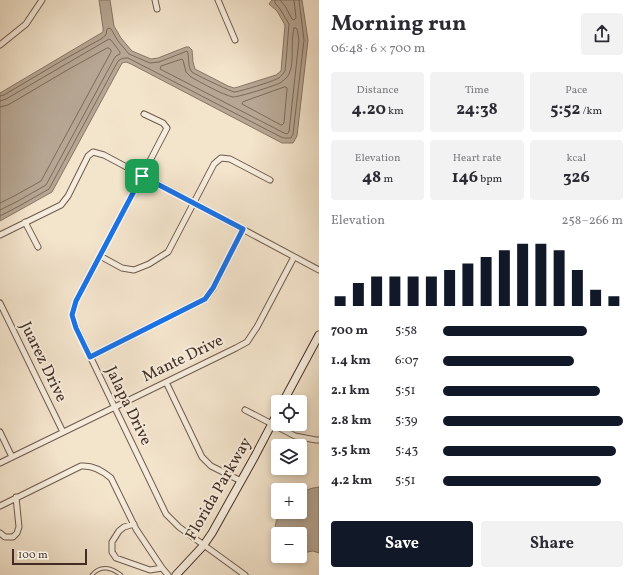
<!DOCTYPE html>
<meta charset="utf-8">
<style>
:root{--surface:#fff;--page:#f2f2f3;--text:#2b2b33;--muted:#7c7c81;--accent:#111827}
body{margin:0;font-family:Vollkorn,serif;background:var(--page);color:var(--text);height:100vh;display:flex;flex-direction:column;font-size:15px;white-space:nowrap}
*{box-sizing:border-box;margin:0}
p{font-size:13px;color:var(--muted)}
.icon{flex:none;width:22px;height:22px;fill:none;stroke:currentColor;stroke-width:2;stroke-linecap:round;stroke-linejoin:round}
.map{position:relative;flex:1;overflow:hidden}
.sheet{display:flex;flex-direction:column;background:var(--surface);width:316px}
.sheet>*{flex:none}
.buttons{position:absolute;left:271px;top:395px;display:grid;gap:8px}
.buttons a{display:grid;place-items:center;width:36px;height:36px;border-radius:4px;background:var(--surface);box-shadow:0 2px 6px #0003;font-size:20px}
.scale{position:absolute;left:12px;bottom:10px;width:75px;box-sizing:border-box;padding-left:4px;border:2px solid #412d23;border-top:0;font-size:11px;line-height:14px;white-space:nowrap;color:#412d23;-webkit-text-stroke:3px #f7edde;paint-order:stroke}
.pin{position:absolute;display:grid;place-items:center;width:34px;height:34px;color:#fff;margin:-17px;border-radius:8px;box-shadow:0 2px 6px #0006}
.round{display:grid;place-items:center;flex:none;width:42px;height:42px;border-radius:4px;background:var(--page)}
.head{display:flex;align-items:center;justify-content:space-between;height:68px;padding:0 12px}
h1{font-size:22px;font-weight:700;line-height:30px}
.stats{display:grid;grid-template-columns:repeat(3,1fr);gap:6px;height:68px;padding:4px 12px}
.stats div{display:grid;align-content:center;border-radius:4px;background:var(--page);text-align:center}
.stats b{font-size:17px;font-weight:700}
.stats small{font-size:11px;font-weight:400}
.stats p{font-size:11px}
.chart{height:112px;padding:8px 12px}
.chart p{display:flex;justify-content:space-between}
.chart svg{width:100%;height:72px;margin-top:4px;stroke:var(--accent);stroke-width:6}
.action{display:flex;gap:8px;margin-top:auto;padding:8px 12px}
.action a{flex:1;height:46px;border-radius:4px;background:var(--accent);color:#fff;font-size:16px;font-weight:700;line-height:46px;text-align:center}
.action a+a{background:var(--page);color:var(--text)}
ul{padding:0 12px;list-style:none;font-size:13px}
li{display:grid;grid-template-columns:64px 48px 1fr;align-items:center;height:30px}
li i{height:10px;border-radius:5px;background:var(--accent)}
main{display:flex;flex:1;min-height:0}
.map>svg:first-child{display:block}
.water{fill:#b6a693;stroke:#877666}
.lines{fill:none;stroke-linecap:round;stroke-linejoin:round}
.shore{stroke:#7c6a5b;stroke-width:1}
.lane-casing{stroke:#6e5b4d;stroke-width:4.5}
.street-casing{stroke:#6e5b4d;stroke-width:7}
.secondary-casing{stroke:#412d23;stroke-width:9}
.lane{stroke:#f7edde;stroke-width:2.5}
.street{stroke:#f7edde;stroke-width:5}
.secondary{stroke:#f7edde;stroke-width:7}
.route-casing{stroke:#fff;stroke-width:8}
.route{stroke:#1a73e8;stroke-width:5}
.labels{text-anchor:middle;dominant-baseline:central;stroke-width:4;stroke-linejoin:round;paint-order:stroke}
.street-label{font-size:16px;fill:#412d23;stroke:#f7edde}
</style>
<main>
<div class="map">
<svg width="319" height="575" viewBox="0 0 319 575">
<rect width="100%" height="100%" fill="#f3e4cc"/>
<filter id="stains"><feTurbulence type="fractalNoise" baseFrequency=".005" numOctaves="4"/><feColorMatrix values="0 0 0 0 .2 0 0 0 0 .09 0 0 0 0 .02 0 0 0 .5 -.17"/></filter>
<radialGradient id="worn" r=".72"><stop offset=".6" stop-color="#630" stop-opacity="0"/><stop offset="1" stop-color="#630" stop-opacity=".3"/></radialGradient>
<path class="water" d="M99,0h11l4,26 7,12 11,13 19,8 7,-1 28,-11h3l3,3 1,12 2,7 33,17 6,2 4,-1 38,-12 5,-4 4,-46 -8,-14 -8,-7 3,-4h30l6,40 -11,96 -4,7h-11l-151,-79 -5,-2 -4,1 -70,129 -52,29v-128l103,-61v-4z
M319,487v66l-6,-2 -11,2 -2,-2v-17h-22v1c-6,-7 -1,-15 2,-23h20v-20l13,-4z"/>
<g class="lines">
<path class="shore" d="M280,0l5,6 7,13 2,1 2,-2 -2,-18
M294,28h2l1,1 2,11 -10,92 -2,2 -3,-1 -124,-64 1,-3 21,-7 1,1 3,12 5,5c9,5 32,18 42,20 6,0 41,-11 47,-14 3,-2 7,-5 9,-9 6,-13 1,-32 5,-46z
M285,87l2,1v1l-3,34 -2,2h-1l-39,-21 1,-2z
M0,96l4,-1 59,-35 38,-21 5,-4 1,-6 2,-1 2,1 7,12 11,13 21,9 9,-1 28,-11c3,6 0,16 5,21 4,3 38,19 42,20 5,0 40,-11 45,-14 2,-2 4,-4 6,-7l1,-10 3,-37 -9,-15 -5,-6v-3
M0,101l6,-2 103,-60 2,1 9,12v2l-4,2 -2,3 -68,126 -28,16 -18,9
M0,107l8,-2 61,-36 38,-21h2l2,2v2l-70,129 -25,14 -16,8
M0,216l21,-11 28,-16 69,-128 3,-2 4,-1h3l155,80h8l2,-4 11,-94 -5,-40"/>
<defs>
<path id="lane" d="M92,575c8,-10 19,-8 29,0"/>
<path id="street" d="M155,0l2,9
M218,0l17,40
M0,45l26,-21 16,-24
M144,114l19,9 4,5 -25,48 -66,125 -4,14 4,12 90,187 13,13 66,48
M25,222l13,25
M0,235l61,-30 7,-9 20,-40 5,-4 11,3 215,115
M100,256l22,12 12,2 15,-6 19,-12 46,-88 7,-6 9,1 40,21
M0,303l63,129
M90,357l115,-58 8,-10 30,-60
M166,382l36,75 9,9 30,15
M245,410l50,26 21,4h3
M0,432l12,25
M0,463l236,-115 11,-6 10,-15 37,-70
M0,506l81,-40c11,-1 22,5 30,12l25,51 26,39 6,7
M134,524l-10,3 -5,4 -7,11v10l4,6 34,12 12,-2
M0,533l5,4h8l4,-4 2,-6 -3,-30"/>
<path id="secondary" d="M283,402l36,-67
M176,575l27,-29 9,-13 43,-77 23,-44"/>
</defs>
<use href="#lane" class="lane-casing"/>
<use href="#street" class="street-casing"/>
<use href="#secondary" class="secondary-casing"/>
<use href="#lane" class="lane"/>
<use href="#street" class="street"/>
<use href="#secondary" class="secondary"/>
</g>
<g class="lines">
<defs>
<path id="route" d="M142,176l101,53 -30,59 -8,11 -115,58 -14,-29 -4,-13 4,-14z"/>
</defs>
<use href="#route" class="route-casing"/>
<use href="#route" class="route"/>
</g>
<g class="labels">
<g class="street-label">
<text transform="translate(183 359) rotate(-26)">Mante Drive</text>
<text transform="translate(43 362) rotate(64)">Juarez Drive</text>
<text transform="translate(128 406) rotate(64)">Jalapa Drive</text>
<text transform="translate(219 489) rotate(-60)">Florida Parkway</text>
</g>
</g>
<rect width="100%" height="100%" filter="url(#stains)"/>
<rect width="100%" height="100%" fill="url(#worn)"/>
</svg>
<div class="buttons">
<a><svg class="icon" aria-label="locate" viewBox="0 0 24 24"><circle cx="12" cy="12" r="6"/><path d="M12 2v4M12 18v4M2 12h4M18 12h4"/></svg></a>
<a><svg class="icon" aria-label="layers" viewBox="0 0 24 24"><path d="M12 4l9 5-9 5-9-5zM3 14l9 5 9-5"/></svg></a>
<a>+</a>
<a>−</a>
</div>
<div class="scale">100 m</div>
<div class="pin" style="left:142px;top:176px;background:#1e9e55"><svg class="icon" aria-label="arrive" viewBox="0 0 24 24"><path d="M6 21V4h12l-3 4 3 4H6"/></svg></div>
</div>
<section class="sheet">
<div class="head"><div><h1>Morning run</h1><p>06:48 · 6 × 700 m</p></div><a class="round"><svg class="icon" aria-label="share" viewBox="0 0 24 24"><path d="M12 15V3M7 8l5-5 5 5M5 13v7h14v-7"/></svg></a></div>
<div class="stats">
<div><p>Distance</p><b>4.20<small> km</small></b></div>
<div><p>Time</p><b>24:38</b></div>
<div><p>Pace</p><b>5:52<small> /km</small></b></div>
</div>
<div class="stats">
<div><p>Elevation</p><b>48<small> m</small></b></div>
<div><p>Heart rate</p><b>146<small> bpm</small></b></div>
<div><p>kcal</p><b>326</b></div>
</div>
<div class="chart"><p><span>Elevation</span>258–266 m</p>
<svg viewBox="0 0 160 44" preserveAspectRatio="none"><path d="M5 44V38M15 44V30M25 44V26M35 44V26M45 44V26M55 44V26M65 44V22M75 44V18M85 44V14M95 44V10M105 44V6M115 44V6M125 44V10M135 44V22M145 44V34M155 44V38"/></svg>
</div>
<ul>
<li><b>700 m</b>5:58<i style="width:80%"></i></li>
<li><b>1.4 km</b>6:07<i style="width:73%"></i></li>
<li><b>2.1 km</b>5:51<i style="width:87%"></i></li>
<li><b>2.8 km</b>5:39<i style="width:100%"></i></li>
<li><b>3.5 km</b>5:43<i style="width:96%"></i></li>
<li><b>4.2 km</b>5:51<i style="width:88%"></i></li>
</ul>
<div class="action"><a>Save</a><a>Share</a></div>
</section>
</main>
